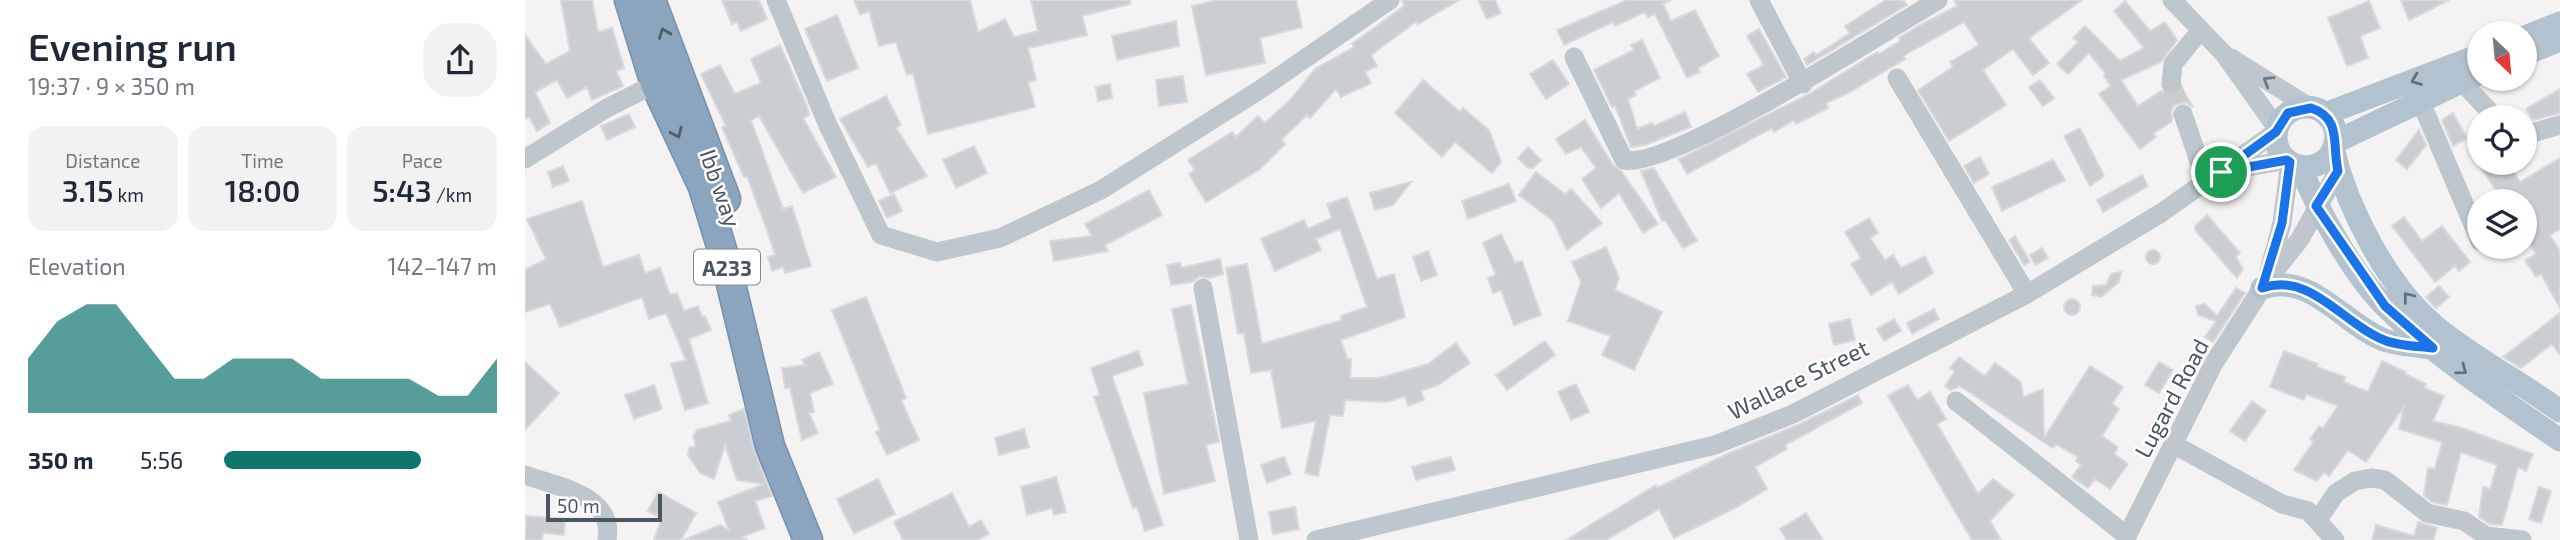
<!DOCTYPE html>
<meta charset="utf-8">
<style>
:root{--surface:#fff;--page:#f2f2f3;--text:#1f2937;--muted:#747a83;--accent:#0f766e}
body{margin:0;font-family:"Exo 2",sans-serif;background:var(--page);color:var(--text);height:100vh;display:flex;flex-direction:column;font-size:26px;white-space:nowrap}
*{box-sizing:border-box;margin:0}
p{font-size:23px;color:var(--muted)}
.icon{flex:none;width:38px;height:38px;fill:none;stroke:currentColor;stroke-width:2;stroke-linecap:round;stroke-linejoin:round}
.map{position:relative;flex:1;overflow:hidden}
.sheet{display:flex;flex-direction:column;background:var(--surface);width:525px}
.sheet>*{flex:none}
.needle{width:46px;rotate:154deg}
.fabs{position:absolute;left:1942px;top:21px;display:grid;gap:14px}
.fabs a{display:grid;place-items:center;width:70px;height:70px;border-radius:50%;background:var(--surface);box-shadow:0 2px 5px #0004;font-size:35px}
.scale{position:absolute;left:21px;bottom:18px;width:116px;box-sizing:border-box;padding-left:7px;border:4px solid #4a565f;border-top:0;font-size:19px;line-height:24px;white-space:nowrap;color:#4a565f;-webkit-text-stroke:5px #fff;paint-order:stroke}
.pin{position:absolute;display:grid;place-items:center;width:60px;height:60px;color:#fff;margin:-30px;border:4px solid #fff;border-radius:50%;box-shadow:0 2px 7px #0007}
.round{display:grid;place-items:center;flex:none;width:74px;height:74px;border-radius:28px;background:var(--page)}
.headline{display:flex;align-items:center;justify-content:space-between;height:119px;padding:0 28px}
h1{font-size:38px;font-weight:600;line-height:52px}
.metrics{display:grid;grid-template-columns:repeat(3,1fr);gap:10px;height:119px;padding:7px 28px}
.metrics div{display:grid;align-content:center;border-radius:18px;background:var(--page);text-align:center}
.metrics b{font-size:30px;font-weight:600}
.metrics small{font-size:19px;font-weight:400}
.metrics p{font-size:19px}
.chart{height:196px;padding:14px 28px}
.chart p{display:flex;justify-content:space-between}
.chart svg{width:100%;height:126px;margin-top:7px;fill:var(--accent);opacity:.7}
ul{padding:0 28px;list-style:none;font-size:23px}
li{display:grid;grid-template-columns:112px 84px 1fr;align-items:center;height:52px}
li i{height:18px;border-radius:9px;background:var(--accent)}
main{display:flex;flex:1;min-height:0}
.map>svg:first-child{display:block}
.building{fill:#cacdd1;stroke:#d7d9dd;stroke-width:2}
.lines{fill:none;stroke-linecap:round;stroke-linejoin:round}
.minor-tunnel{stroke:#cacbcd;stroke-width:19;stroke-dasharray:19 10;stroke-linecap:butt}
.highway-casing{stroke:#7790aa;stroke-width:31}
.minor{stroke:#bec7ce;stroke-width:19}
.major{stroke:#b3c2cf;stroke-width:23}
.highway{stroke:#8ca5bf;stroke-width:28}
.oneway{stroke:#515e69}
.oneway2{stroke:#64717b}
.oneway3{stroke:#6d7880}
.route-casing{stroke:#fff;stroke-width:14}
.route{stroke:#1a73e8;stroke-width:9}
.labels{text-anchor:middle;dominant-baseline:central;stroke-width:5;stroke-linejoin:round;paint-order:stroke}
.shield{fill:#fff;stroke:#80898f;stroke-width:2}
.shield-label{font-size:21px;font-weight:bold;fill:#4a565f}
.street-label{font-size:23px;fill:#4a565f;stroke:#fff}
</style>
<main>
<section class="sheet">
<div class="headline"><div><h1>Evening run</h1><p>19:37 · 9 × 350 m</p></div><a class="round"><svg class="icon" aria-label="share" viewBox="0 0 24 24"><path d="M12 15V3M7 8l5-5 5 5M5 13v7h14v-7"/></svg></a></div>
<div class="metrics">
<div><p>Distance</p><b>3.15<small> km</small></b></div>
<div><p>Time</p><b>18:00</b></div>
<div><p>Pace</p><b>5:43<small> /km</small></b></div>
</div>
<div class="chart"><p><span>Elevation</span>142–147 m</p>
<svg viewBox="0 0 160 44" preserveAspectRatio="none"><path d="M0 44V25L10 12L20 6L30 6L40 19L50 32L60 32L70 25L80 25L90 25L100 32L110 32L120 32L130 32L140 38L150 38L160 25V44z"/></svg>
</div>
<ul>
<li><b>350 m</b>5:56<i style="width:72%"></i></li>
</ul>
</section>
<div class="map">
<svg width="2035" height="540" viewBox="0 0 2035 540">
<rect width="100%" height="100%" fill="#f4f2f2"/>
<path class="building" d="M36,0h31l6,32 14,-4 12,40 -8,3 7,15 -31,14 -5,-13 -20,11 -10,-18 -22,12 15,31 -13,8 -8,-14 -4,2v-84l21,29 24,-13z
M197,0h37l8,19 -26,12 -4,-9 -5,2z
M329,0h116l8,32 27,-13 9,18 24,-6 -7,-31h99v4l-48,12 5,19 -59,13 8,32 -8,2 7,25 -107,27 -15,-61 -6,2 -11,-33 -17,4 -10,-35 -9,4z
M692,0h79l6,27 -42,11 5,25 -59,12 -14,-69z
M877,0h57l-41,24 -1,-3 -46,34 6,11 -12,6 6,11 -30,14 -5,-8 -26,29 -3,-3 -26,25 4,4 -25,25 -54,33 -17,-28 6,-4 -7,-10 44,-28 4,5 22,-21 7,7 25,-23 25,-31 39,-22 -2,-3 52,-38z
M953,0h17l6,13 -14,6z
M1102,0h44l-8,4 8,17 24,-11 24,46 -21,12 2,4 -13,6 -32,-64 -7,3 -3,-5 -30,14 -2,-4 -49,23 -7,-15z
M1361,0h17l4,5 -100,60 -3,-6 10,-7 2,3 34,-22 -5,-7z
M1429,0h128l-53,38 20,25 -16,12 -20,-26 -30,21 23,35 -57,36 -31,-51 35,-23 -3,-5 29,-17 -15,-23 -61,34 2,3 -57,34 -22,10 2,5 -32,16 -2,-4 -20,12 -2,-4 -85,46 -8,-15 130,-65 68,-42 2,2 21,-13 -1,-3 21,-13 37,-19z
M1876,0h48l-40,20z
M1600,1l25,30 15,-9 12,18 -16,22 -40,18 17,26 23,-15 9,5 12,-7 11,18 -8,-5 -11,3 -3,7 1,9 -18,12 2,4 -16,12 -41,-55 12,-8 -7,-10 2,-2 -17,-21 -21,21 -11,-10 21,-22 -5,-4 12,-12 35,35 24,-13 -30,-37z
M1844,1l11,27 -20,8 8,22 -21,8 -19,-48z
M312,15l21,53 -31,13 -22,-52z
M651,21l3,25 -62,14 -5,-24z
M1234,29l27,48 -28,15 -11,-18 17,-9 -17,-29z
M1117,40l18,38 -26,13 2,4 -8,4 9,30 15,-6 2,3 31,-14 6,15 -46,18 -14,2 -16,-41 -3,1 -18,-37 40,-20 -3,-5z
M255,45l27,61 2,9 -6,3 33,59 -33,16 -44,-77 -8,4 32,89 9,-3 19,60 -26,7 -2,-6 -11,4 -4,-14 7,-2 -7,-22 -21,-57 -3,1 -22,-50 4,-1 -25,-52 19,-9 15,29 26,-11 -10,-24z
M1028,60l16,24 -23,15 -16,-25z
M658,76l4,26 -28,4 -3,-26z
M898,80l37,32 3,-4 26,22 12,32 -9,11 -37,-31 -13,15 -47,-44z
M1515,80l14,18 -11,8 -14,-19z
M585,84l2,14 -14,3 -2,-14z
M2035,89v24l-27,7 -7,-11z
M361,96l15,29 -5,3 31,48 -37,17 -14,-30 -8,4 -28,-48z
M1928,113l14,25 -14,8 -11,-26z
M104,114l6,13 -28,13 -6,-14z
M1060,120l28,45 8,6 37,53 -15,9 -24,-40 -18,15 -19,-29 14,-11 -15,-21 -15,7 -10,-15z
M1555,128l24,48 -14,10 -26,-50z
M1894,130l7,15 -19,24 -11,-9z
M449,146l13,27 -31,15 -13,-28z
M1003,147l13,13 -8,8h-5l-10,-10z
M1455,157l9,17 -15,9 -10,-17z
M2035,158v71l-10,6 10,16v57l-19,-34 -5,3 -11,-17 11,-6 -11,-17v-36h-22l-25,-38h30l12,19z
M1528,160l12,20 -63,31 -10,-24z
M38,166l6,15 -16,6 -5,-15z
M1129,168l43,73 -14,7 -18,-28 -3,1 -21,-50z
M1011,172l29,22 6,-5 31,34 -35,27 -14,-29 -34,-26z
M1617,175l6,11 -45,26 -6,-12z
M886,182l-18,23 -18,5 -5,-17z
M984,184l7,17 -48,18 -6,-18z
M624,190l13,25 -57,30 3,6 -54,10 -4,-20 42,-5 -7,-12z
M369,194l8,17 -15,7 -8,-17z
M822,197l30,82 17,-5 11,43 -64,23 6,19h4l-1,19h29l49,-14 28,-21 14,20 -32,22 -17,6 3,9 -16,6 -3,-10 -18,6 -42,-2 -2,16 -13,-1 -12,61 -13,-3 11,-52 -34,7 -11,-58 -20,3 -7,-40 -6,1 -12,-66 21,-4 15,80 80,-24 -1,-4 26,-9 -27,-78 -24,10 5,11 -46,21 -14,-32 43,-19 4,9 24,-11 -5,-14z
M57,201l21,66 36,-12 6,18 15,-5 10,27 7,-2 7,18 14,-5 4,11 3,-1 6,14 -22,9 19,64 -23,7 -14,-46 15,-4 -20,-47 -17,6 -7,-22 -82,30 -10,-23 -25,8v-42l21,-11 -19,-40z
M1682,215l33,38 -4,4 7,12 -6,9 -42,-48v-4z
M1879,217l18,24 20,-15 28,36 -11,9 -4,-5 -20,16 -43,-56z
M1344,218l9,15 -8,5 15,22 8,-5 8,13 24,-12 8,17 -34,21 -7,-12 -21,13 -20,-31 10,-6 -16,-26z
M976,234l14,29 7,-2 19,54 -27,10 -13,-35 -8,3 -5,-15 8,-3 -13,-32z
M1490,236l15,26 -6,3 -15,-25z
M1081,247l13,31 -4,12 47,22 -28,58 -32,-15 9,-19 -43,-15 13,-39 -9,-20z
M1517,248l6,10 -13,7 -5,-10z
M1621 257a7 7 0 1 1 14 0a7 7 0 1 1-14 0Z
M903,251l9,24 -16,6 -8,-24z
M695,259l3,15 -13,4 -10,-2 -8,6 -21,3 -4,-20 13,-2 1,5z
M1596,272l-2,10 -18,15 -9,-2 1,-9 13,-1 5,-11z
M1914,286l10,11 -13,11 -10,-11z
M1711,288l9,5 -32,49 -8,-5 11,-16 -18,-6 -2,-9 9,-2 12,12z
M341,297l40,101 -5,2 18,40 -32,15 -11,-23 4,-2 -48,-120z
M1539 307a8 8 0 1 1 16 0a8 8 0 1 1-16 0Z
M666,305l28,137 -13,3 9,36 -51,13 -20,-101 44,-9 -16,-75z
M1409,309l5,10 -27,15 -5,-11z
M2035,313v42l-8,-11 -31,24 -18,-11z
M1325,319l5,21 -21,5 -5,-21z
M1369,319l7,12 -17,10 -7,-12z
M1020,341l10,14 -48,35 -11,-15z
M613,351l5,14 -31,11 51,149 -18,6 -8,-24 -4,1 -39,-111 6,-2 -9,-27z
M1759,351l34,13 -1,3 28,10 -1,5 24,10 14,-31 24,11 -1,2 21,10 -2,4 20,8 -11,25 29,7 71,26 -7,17 -8,-4 -16,58 -12,-1 -11,-7 4,-30 7,2 7,-24 -36,-13 -14,53 -15,-3 -8,-7 4,-27 7,1 7,-27 -43,-13 5,-23 -38,56 -18,-12 -19,26 -5,-4 -7,9 -23,-11 20,-29 -4,-2 9,-13 4,2 15,-22 -32,-12 -2,6 -34,-13z
M294,352l14,32 -23,9 4,19 -5,1 9,20 -16,7 -12,-52h-5l-3,-20 23,-3 -3,-5z
M1434,357l26,19 10,-13 26,19 2,15 20,-8 1,49 46,-72 33,21 -11,17 7,5 -17,27 16,11 -4,7 14,10 -18,25 -15,-10 -7,9 -16,-11 9,-12 -5,-4 2,-4 -22,-13 -3,4 -11,-7 -82,-55 -9,4 -6,-4 10,-15 -5,-3z
M0,362l34,31 -34,37z
M1634,362l14,8 -14,23 -14,-8z
M1051,384l13,28 -18,8 -13,-28z
M129,385l8,24 -28,10 -9,-24z
M1383,385l9,15 13,-8 16,27 -9,5 41,70 15,-15 21,16 -24,26 11,19h-29l-15,-25 -69,-119z
M1333,395l4,8 -77,42 2,4 -32,18 12,22 -32,19 -61,30 -15,-29 -53,31h-40l90,-55 1,3 70,-34 71,-29z
M1727,401l14,10 -21,30 -15,-10z
M219,409l10,41 18,46 -17,5 10,27 -23,9 6,3h-64l36,-15 9,5 -11,-28 46,-18 -27,-4 -12,-35 -11,34 -14,-6 -12,-18 1,-7 7,-2 -3,-10 4,-6 34,-9 -2,-6z
M499,429l5,18 -30,8 -4,-17z
M759,457l7,17 -24,9 -6,-18z
M926,457l4,13 -39,10 -4,-13z
M531,477l10,35 -12,3 -2,-7 -25,7 -6,-28z
M353,479l17,35 -41,20 -17,-35z
M2014,487l12,4 -10,32 -12,-4z
M133,492l38,21 -15,27h-27l8,-22 -14,-7z
M427,493l17,34 12,-7 8,14 -12,6h-74l-9,-18z
M770,507l4,22 -26,5 -4,-22z
M1281,513l17,27h-36l-7,-11z
M1,516l39,3 -1,16 -21,-2 -1,7h-17z
M1893,522l19,6 -4,12h-61l4,-15 38,11z"/>
<g class="lines">
<path class="minor-tunnel" d="M1646,84l12,30"/>
<defs>
<path id="highway" d="M104,0l26,84 48,103 22,72 45,187 38,94
M126,0l75,199"/>
</defs>
<use href="#highway" class="highway-casing"/>
<path class="minor" d="M251,0l51,123 54,112 56,17 63,-14 101,-48 160,-101 129,-89
M1234,0l44,84
M1647,0l52,54 52,73
M1049,57l50,103c43,11 266,-131 314,-160
M1706,58l80,50
M1372,78l130,216
M1936,81l34,36
M1646,84l2,-20 28,-34
M1895,100l60,141
M1658,114l23,68
M2000,135l35,-10
M0,159l82,-51 48,-24
M1700,171l62,-11
M1744,271l13,-48 8,-61
M678,288l46,252
M1431,401l171,135
M1648,444l109,60 26,7 27,29
M0,475c33,12 90,20 82,65
M1793,520l18,-27 19,-12 16,-3 14,2 42,33 37,8 22,15 36,4
M791,540l399,-95 78,-31 234,-120 134,-81 115,-81
M1600,540l89,-177 52,-81 34,-43 38,-68"/>
<path class="major" d="M2000,37l35,-14
M2000,54l35,-14
M1751 137a30 30 0 1 1 60 0a30 30 0 1 1-60 0Z
M1800,114l155,-59
M1810,142l145,-69
M1808,149c15,61 54,137 103,178 38,31 84,55 124,84
M1775,166c18,45 52,107 86,141 52,51 114,92 174,133
M1737,288c48,-17 81,36 122,52 14,5 33,6 49,8"/>
<use href="#highway" class="highway"/>
</g>
<defs><path id="oneway-chevron" d="M-2-3.5L2.5 0L-2 3.5" fill="none" stroke-width="1.6" stroke-linecap="round" stroke-linejoin="round" transform="scale(1.75)"/></defs>
<g class="oneway">
<use href="#oneway-chevron" transform="translate(139 33) rotate(-111)"/>
<use href="#oneway-chevron" transform="translate(152 133) rotate(65)"/>
</g>
<g class="oneway2">
<use href="#oneway-chevron" transform="translate(1891 80) rotate(159)"/>
<use href="#oneway-chevron" transform="translate(1883 297) rotate(-128)"/>
<use href="#oneway-chevron" transform="translate(1937 370) rotate(37)"/>
</g>
<use class="oneway3" href="#oneway-chevron" transform="translate(1743 81) rotate(-148)"/>
<g class="lines">
<defs>
<path id="route" d="M1786,108c31,10 21,37 27,63l-22,35 69,100 48,42c-16,-2 -35,-2 -49,-8 -41,-16 -74,-69 -122,-52l20,-65 8,-61 -3,-2 -66,12 55,-40 12,-19z"/>
</defs>
<use href="#route" class="route-casing"/>
<use href="#route" class="route"/>
</g>
<g class="labels">
<rect class="shield" x="169" y="249.5" width="66" height="35" rx="5"/>
<g class="shield-label">
<text x="202" y="267">A233</text>
</g>
<g class="street-label">
<text transform="translate(196 188) rotate(71)">Ibb way</text>
<text transform="translate(1273 379) rotate(-26)">Wallace Street</text>
<text transform="translate(1646 398) rotate(-62)">Lugard Road</text>
</g>
</g>
</svg>
<div class="fabs">
<a><svg class="needle" viewBox="-14 -14 28 28"><path d="M0-13l5 13h-10z" fill="#e53935"/><path d="M0 13l5-13h-10z" fill="#747a83"/></svg></a>
<a><svg class="icon" aria-label="locate" viewBox="0 0 24 24"><circle cx="12" cy="12" r="6"/><path d="M12 2v4M12 18v4M2 12h4M18 12h4"/></svg></a>
<a><svg class="icon" aria-label="layers" viewBox="0 0 24 24"><path d="M12 4l9 5-9 5-9-5zM3 14l9 5 9-5"/></svg></a>
</div>
<div class="scale">50 m</div>
<div class="pin" style="left:1696px;top:172px;background:#1e9e55"><svg class="icon" aria-label="arrive" viewBox="0 0 24 24"><path d="M6 21V4h12l-3 4 3 4H6"/></svg></div>
</div>
</main>
